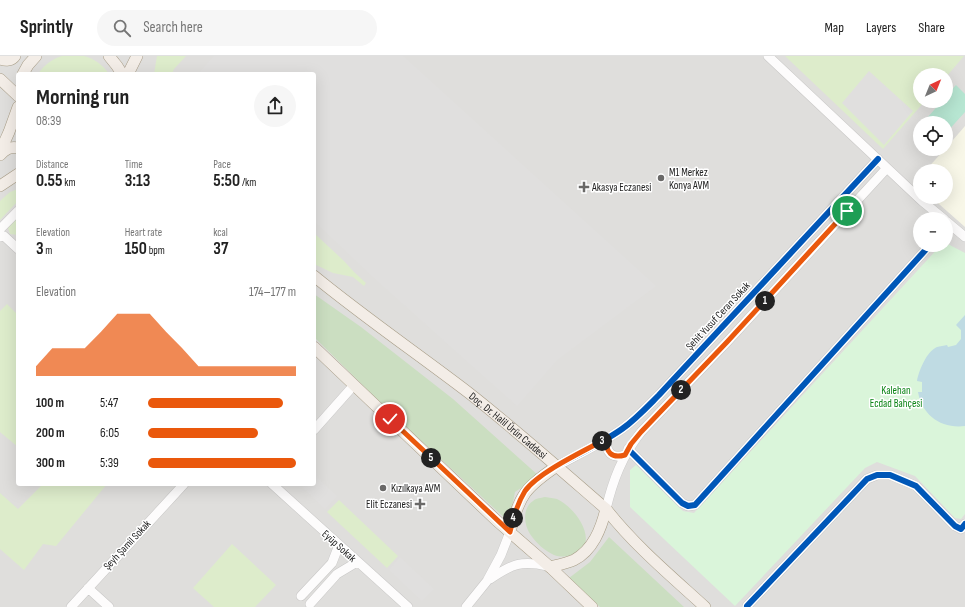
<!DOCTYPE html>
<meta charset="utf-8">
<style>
:root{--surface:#fff;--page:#f6f6f6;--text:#222;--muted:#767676;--line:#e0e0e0;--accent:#ea580c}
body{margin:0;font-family:"Sofia Sans Condensed",sans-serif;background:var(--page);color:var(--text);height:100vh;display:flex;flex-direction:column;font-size:15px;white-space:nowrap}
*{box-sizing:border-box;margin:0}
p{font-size:13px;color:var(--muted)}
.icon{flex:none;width:22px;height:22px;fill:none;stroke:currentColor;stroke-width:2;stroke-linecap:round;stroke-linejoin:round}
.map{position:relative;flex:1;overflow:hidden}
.details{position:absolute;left:16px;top:16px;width:300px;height:414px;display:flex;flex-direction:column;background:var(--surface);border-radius:4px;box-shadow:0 4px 16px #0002}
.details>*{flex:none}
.needle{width:26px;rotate:43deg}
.controls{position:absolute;left:913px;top:12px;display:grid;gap:8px}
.controls a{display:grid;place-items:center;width:40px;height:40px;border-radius:50%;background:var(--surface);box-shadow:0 4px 16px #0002;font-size:20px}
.pin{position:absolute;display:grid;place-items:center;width:34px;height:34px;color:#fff;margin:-17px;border:2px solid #fff;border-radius:50%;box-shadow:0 1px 4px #0007}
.km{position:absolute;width:20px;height:20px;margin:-10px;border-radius:50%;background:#222;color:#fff;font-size:11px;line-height:20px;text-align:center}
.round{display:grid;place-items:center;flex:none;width:42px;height:42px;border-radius:21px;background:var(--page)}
.head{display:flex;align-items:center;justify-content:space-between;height:68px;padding:0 20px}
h1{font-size:22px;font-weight:700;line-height:30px}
.stats{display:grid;grid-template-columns:repeat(3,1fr);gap:6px;height:68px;padding:4px 20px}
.stats div{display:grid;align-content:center}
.stats b{font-size:17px;font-weight:700}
.stats small{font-size:11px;font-weight:400}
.stats p{font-size:11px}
.chart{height:112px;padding:8px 20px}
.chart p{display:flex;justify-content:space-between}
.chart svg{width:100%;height:72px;margin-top:4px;fill:var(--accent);opacity:.7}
ul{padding:0 20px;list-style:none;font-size:13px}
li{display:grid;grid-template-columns:64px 48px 1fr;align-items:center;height:30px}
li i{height:10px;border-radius:5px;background:var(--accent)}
header{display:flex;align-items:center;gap:24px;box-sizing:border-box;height:56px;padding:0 20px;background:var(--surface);border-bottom:1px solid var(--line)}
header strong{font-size:19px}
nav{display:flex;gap:22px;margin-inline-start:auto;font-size:14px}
.search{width:280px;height:36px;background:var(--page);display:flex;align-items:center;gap:10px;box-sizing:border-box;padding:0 14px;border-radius:22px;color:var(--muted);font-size:15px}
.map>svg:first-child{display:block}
.residential{fill:#dfdedc;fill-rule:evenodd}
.education{fill:#f8f7e8}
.grass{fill:#ddeccb}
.forest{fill:#cbdec1}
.park{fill:#daf5da}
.pitch{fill:#b7e6d2}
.parking{fill:#e0dfde}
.water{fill:#bfdbe3}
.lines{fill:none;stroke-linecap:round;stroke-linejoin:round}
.minor-casing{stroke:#c9c8c7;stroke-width:10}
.major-casing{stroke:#a79c86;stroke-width:12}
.minor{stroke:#fdfcfc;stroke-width:9}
.major{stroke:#f3ede7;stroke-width:11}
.cycleway-casing{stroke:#fff;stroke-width:8}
.cycleway{stroke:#0057b8;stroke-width:6}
.route-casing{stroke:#fff;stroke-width:8}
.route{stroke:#ea580c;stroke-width:5}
.poi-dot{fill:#6a6968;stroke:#fff;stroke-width:1.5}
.labels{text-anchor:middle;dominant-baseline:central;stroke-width:3;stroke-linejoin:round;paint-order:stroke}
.poi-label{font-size:11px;fill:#222;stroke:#fff;text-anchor:start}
.street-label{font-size:11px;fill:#222;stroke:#fff}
.park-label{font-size:11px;fill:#0c8416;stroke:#fff}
</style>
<header>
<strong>Sprintly</strong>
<div class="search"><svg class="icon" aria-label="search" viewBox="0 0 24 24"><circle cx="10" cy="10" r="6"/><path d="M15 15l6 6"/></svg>Search here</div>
<nav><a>Map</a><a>Layers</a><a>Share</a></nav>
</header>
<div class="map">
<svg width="965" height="551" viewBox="0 0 965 551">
<rect width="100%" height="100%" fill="#f0eeeb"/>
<path class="residential" d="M0,0h965v551h-965zM18,18h296v410h-296zM920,19h26v26h-26zM920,67h26v26h-26zM920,115h26v26h-26zM920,163h26v26h-26z"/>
<path class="education" d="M965,70v101l-34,-30h15v-26h-21l20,-22h1v-1z"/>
<path class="grass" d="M62,0h22c11,3 19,9 25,18h-71c6,-9 14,-15 24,-18z
M157,0h29l-12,13 -2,5h-18z
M785,0h179l-18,21v-2h-26v26h5l-42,48z
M18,133v12l-18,19v-19l10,-9z
M18,160v19l-8,-1 -2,-6z
M314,177l30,28 10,11 12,11 -2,3 -11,-9 -20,-4 -19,-9z
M7,248l11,11v132l-18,-15v-121z
M43,428h64l-51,62 -13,-2 -19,26 -24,-21v-56l18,16z
M339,444l59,56 -11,12 -60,-56z
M232,488l44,41 -21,22h-41l-21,-19z"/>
<path class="forest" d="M314,238l47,33 92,72 86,77 -24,16 -6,30 -120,-111 -75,-74z
M545,441c4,1 9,1 12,2 15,7 35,31 27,48 -1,2 -4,5 -6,7 -8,2 -16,4 -24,1 -9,-4 -18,-12 -24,-21 -6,-9 -8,-26 3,-33 3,-3 8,-3 12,-4z
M609,481l75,70h-84l-31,-29 21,-16z"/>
<path class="park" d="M946,187l19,10v261l-4,5 -6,-1 -40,-42 -38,-14 -12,6 -130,138 -105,-99v-37l6,-5 47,46 11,2 247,-268h5z"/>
<path class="pitch" d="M956,29l9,9v18l-19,21v-10h-13l-6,-5 15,-17h4v-5z"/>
<path class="parking" d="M214,0h189l253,230 -99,74 -40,46 -143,-128 -60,-57v-147h-116z
M869,15l44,40 -29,34 -42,-42z
M314,419l23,21 -12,13 -26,-25h15z
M400,501l34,32 -12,12 -33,-31z"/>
<path class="water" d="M965,259v111c-24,3 -43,-11 -47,-34h4v-10l-5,-1c2,-11 10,-30 20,-34 3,-1 7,-1 10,-2l1,2 8,-2 5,-6v-9l-5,-5z"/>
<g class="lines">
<defs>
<path id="minor" d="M768,0l154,145 22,18
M946,165l19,16
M0,173l18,-18
M0,181l4,-1 14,13
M314,374l40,-45
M606,383c0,13 5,20 19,16
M628,393l54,54 6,3 7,-1 235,-260
M557,410c22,-12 45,-23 65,-37 14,-10 25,-22 37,-34l219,-236
M272,428l136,123
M606,453c7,-29 16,-53 35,-77l86,-90 160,-174
M490,523c22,-15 31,-19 58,-13
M88,532l21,19
M301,540l31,-33 7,-18
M310,548l27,-30 20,-12
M747,550l120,-127 10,-4h13l26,11 39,40 6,3 4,-5
M71,551l113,-123
M466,551l21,-26 14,-26 9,-23"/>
<g id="major">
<path d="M109,0l8,10 5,8"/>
<path d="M0,3c5,2 12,2 15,-3"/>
<path d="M23,18l5,-9 8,-9"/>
<path d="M128,18l9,-18"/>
<path d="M0,23l18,17"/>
<path d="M0,96l9,-20 9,-25"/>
<path d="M0,99c5,-5 10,-9 18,-7"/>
<path d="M0,130l18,-12"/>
<path id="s1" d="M314,220c50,41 104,78 155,117 47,37 92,77 137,116 29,37 65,67 99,98"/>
<path d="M314,291l182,173 54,47 42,40"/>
<path d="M510,476c9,-37 16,-45 47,-66"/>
<path d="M550,511c8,-2 17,-4 24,-7 19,-10 27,-31 32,-51"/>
</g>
</defs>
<use href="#minor" class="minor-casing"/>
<use href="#major" class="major-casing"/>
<use href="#minor" class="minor"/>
<use href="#major" class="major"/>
<defs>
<path id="cycleway" d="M628,393l54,54 6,3 7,-1 235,-260
M557,410c22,-12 45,-23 65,-37 14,-10 25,-22 37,-34l219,-236
M747,550l120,-127 10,-4h13l26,11 39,40 6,3 4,-5"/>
</defs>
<use href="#cycleway" class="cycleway-casing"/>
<use href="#cycleway" class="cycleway"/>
</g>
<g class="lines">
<defs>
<path id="route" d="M390,363l120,113c3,-14 7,-28 15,-41 14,-19 59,-40 81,-52 0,13 5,20 19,16l6,-11 10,-12 86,-90 120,-131"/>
</defs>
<use href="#route" class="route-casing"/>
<use href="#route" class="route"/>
</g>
<g class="poi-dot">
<circle cx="661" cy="122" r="4"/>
<path d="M582 125h4v4h4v4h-4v4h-4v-4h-4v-4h4z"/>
<circle cx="383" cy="432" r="4"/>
<path d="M418 442h4v4h4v4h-4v4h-4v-4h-4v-4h4z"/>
</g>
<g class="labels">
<g class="poi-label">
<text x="669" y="116">M1 Merkez<tspan x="669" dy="13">Konya AVM</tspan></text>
<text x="592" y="131">Akasya Eczanesi</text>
<text x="391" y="432">Kızılkaya AVM</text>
<text x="412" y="448" text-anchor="end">Elit Eczanesi</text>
</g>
<g class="street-label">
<text transform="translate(718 260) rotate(-47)">Şehit Yusuf Ceran Sokak</text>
<text stroke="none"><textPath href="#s1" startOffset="245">Doç. Dr. Halil Ürün Caddesi</textPath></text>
<text transform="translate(127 489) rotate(-47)">Şeyh Şamil Sokak</text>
<text transform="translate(339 490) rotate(42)">Eyüp Sokak</text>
</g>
<g class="park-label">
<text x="896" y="334">Kalehan<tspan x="896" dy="13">Ecdad Bahçesi</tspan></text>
</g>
</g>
</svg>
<div class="controls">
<a><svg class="needle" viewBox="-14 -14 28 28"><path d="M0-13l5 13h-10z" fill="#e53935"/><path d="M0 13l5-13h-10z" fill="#767676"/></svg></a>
<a><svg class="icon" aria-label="locate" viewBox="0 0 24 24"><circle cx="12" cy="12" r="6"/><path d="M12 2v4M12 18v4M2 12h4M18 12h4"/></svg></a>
<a>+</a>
<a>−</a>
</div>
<div class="pin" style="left:847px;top:155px;background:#1e9e55"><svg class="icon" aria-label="arrive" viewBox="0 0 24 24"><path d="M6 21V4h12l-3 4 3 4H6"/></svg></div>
<div class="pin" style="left:390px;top:363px;background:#d93025"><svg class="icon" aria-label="check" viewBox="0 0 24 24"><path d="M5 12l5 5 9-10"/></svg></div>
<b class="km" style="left:765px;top:245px">1</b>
<b class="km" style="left:681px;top:334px">2</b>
<b class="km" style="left:602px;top:385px">3</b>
<b class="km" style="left:513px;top:462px">4</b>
<b class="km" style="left:431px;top:402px">5</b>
<section class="details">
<div class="head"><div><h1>Morning run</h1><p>08:39</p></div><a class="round"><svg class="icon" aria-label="share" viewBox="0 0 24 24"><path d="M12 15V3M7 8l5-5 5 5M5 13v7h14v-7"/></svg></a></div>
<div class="stats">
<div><p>Distance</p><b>0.55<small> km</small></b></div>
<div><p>Time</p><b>3:13</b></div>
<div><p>Pace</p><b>5:50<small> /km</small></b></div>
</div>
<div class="stats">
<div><p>Elevation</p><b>3<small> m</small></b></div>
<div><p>Heart rate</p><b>150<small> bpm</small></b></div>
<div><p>kcal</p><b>37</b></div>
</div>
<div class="chart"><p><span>Elevation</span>174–177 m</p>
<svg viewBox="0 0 160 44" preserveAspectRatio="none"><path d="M0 44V38L10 27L20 27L30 27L40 17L50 6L60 6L70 6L80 17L90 27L100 38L110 38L120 38L130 38L140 38L150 38L160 38V44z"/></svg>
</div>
<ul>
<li><b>100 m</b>5:47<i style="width:91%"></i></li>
<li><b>200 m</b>6:05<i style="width:74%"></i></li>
<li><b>300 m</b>5:39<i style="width:100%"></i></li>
</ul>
</section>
</div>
